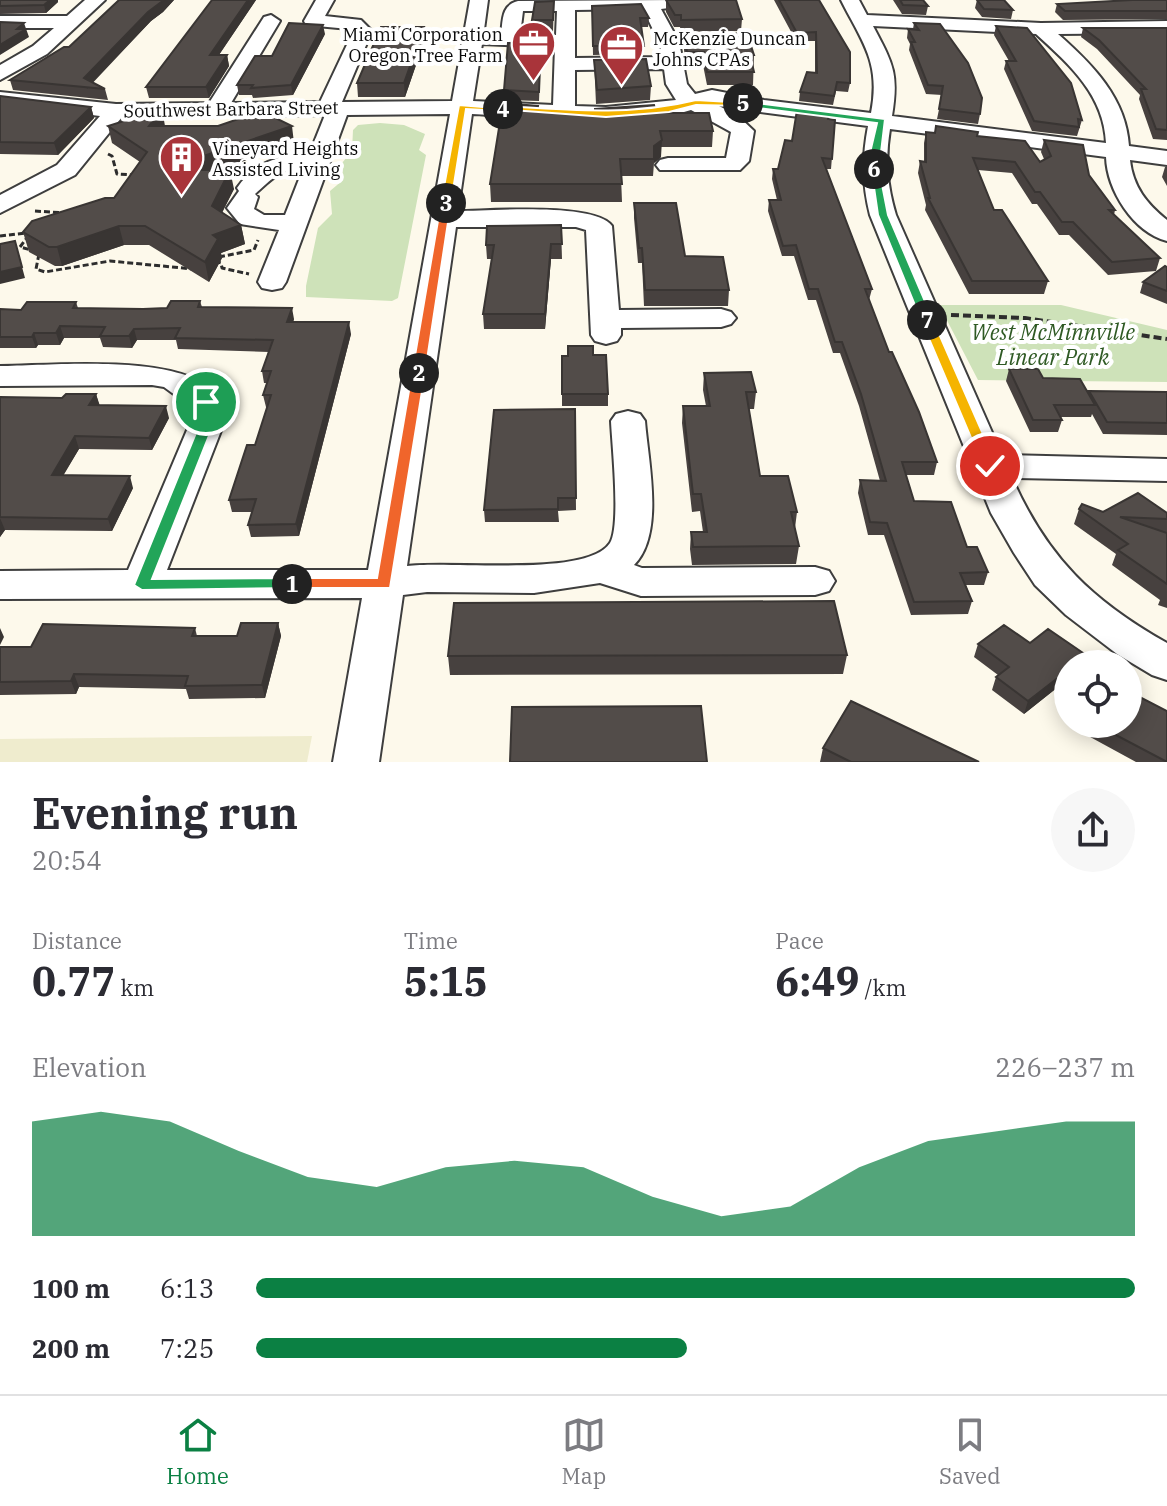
<!DOCTYPE html>
<meta charset="utf-8">
<style>
:root{--surface:#fff;--page:#f7f7f7;--text:#2b2b33;--muted:#7c7c81;--line:#e1e1e2;--accent:#0b8043}
body{margin:0;font-family:"IBM Plex Serif",serif;background:var(--page);color:var(--text);height:100vh;display:flex;flex-direction:column;font-size:30px;white-space:nowrap}
*{box-sizing:border-box;margin:0}
p{font-size:26px;color:var(--muted)}
.icon{flex:none;width:44px;height:44px;fill:none;stroke:currentColor;stroke-width:2;stroke-linecap:round;stroke-linejoin:round}
.map{position:relative;height:762px;overflow:hidden}
.sheet{display:flex;flex-direction:column;background:var(--surface);flex:1}
.sheet>*{flex:none}
.fabs{position:absolute;left:1054px;top:650px;display:grid;gap:16px}
.fabs a{display:grid;place-items:center;width:88px;height:88px;border-radius:50%;background:var(--surface);box-shadow:0 4px 20px #0003;font-size:40px}
.pin{position:absolute;display:grid;place-items:center;width:68px;height:68px;color:#fff;margin:-34px;border:4px solid #fff;border-radius:50%;box-shadow:0 2px 8px #0007}
.km{position:absolute;width:40px;height:40px;margin:-20px;border-radius:50%;background:#222;color:#fff;font-size:22px;line-height:40px;text-align:center}
.round{display:grid;place-items:center;flex:none;width:84px;height:84px;border-radius:42px;background:var(--page)}
.head{display:flex;align-items:center;justify-content:space-between;height:136px;padding:0 32px}
h1{font-size:44px;font-weight:700;line-height:60px}
.stats{display:grid;grid-template-columns:repeat(3,1fr);gap:12px;height:136px;padding:8px 32px}
.stats div{display:grid;align-content:center}
.stats b{font-size:40px;font-weight:700}
.stats small{font-size:22px;font-weight:400}
.stats p{font-size:22px}
.chart{height:224px;padding:16px 32px}
.chart p{display:flex;justify-content:space-between}
.chart svg{width:100%;height:144px;margin-top:8px;fill:var(--accent);opacity:.7}
ul{padding:0 32px;list-style:none;font-size:26px}
li{display:grid;grid-template-columns:128px 96px 1fr;align-items:center;height:60px}
li i{height:20px;border-radius:10px;background:var(--accent)}
.tab-bar{display:flex;justify-content:space-around;align-items:center;height:112px;border-top:2px solid var(--line);background:var(--surface);font-size:22px;color:var(--muted)}
.tab-bar a{display:grid;justify-items:center;gap:4px}
.tab-bar .active{color:var(--accent)}
.map>svg:first-child{display:block}
.farmland{fill:#efecce}
.green{fill:#cee2b9}
.lines{fill:none;stroke-linecap:round;stroke-linejoin:round}
.minor-casing{stroke:#3e3e3e;stroke-width:4}
.path-far1{stroke:#2d2d2d;stroke-width:3;stroke-dasharray:6 3;stroke-linecap:butt}
.path{stroke:#2d2d2d;stroke-width:4;stroke-dasharray:8 4;stroke-linecap:butt}
.minor{fill:#fff;fill-rule:evenodd}
.wall{fill:#47413f}
.shaded-wall{fill:#393533}
.building{fill:#524c49;stroke:#393533;stroke-width:2}
.split-1{fill:#22a559;stroke:#fff;stroke-width:2}
.split-2{fill:#f0652b;stroke:#fff;stroke-width:2}
.split-3{fill:#f0652b;stroke:#fff;stroke-width:2}
.split-4{fill:#f5b400;stroke:#fff;stroke-width:2}
.split-5{fill:#f5b400;stroke:#fff;stroke-width:2}
.split-6{fill:#22a559;stroke:#fff;stroke-width:2}
.split-7{fill:#22a559;stroke:#fff;stroke-width:2}
.split-8{fill:#f5b400;stroke:#fff;stroke-width:2}
.labels{text-anchor:middle;dominant-baseline:central;stroke-width:8;stroke-linejoin:round;paint-order:stroke}
.far-poi-label{font-size:18px;fill:#0b0b0b;stroke:#fff;text-anchor:start}
.far-street-label{font-size:18px;fill:#0b0b0b;stroke:#fff}
.park-label{font-size:22px;font-style:italic;fill:#2f5a24;stroke:#fff}
</style>
<div class="map">
<svg width="1167" height="762" viewBox="0 0 1167 762">
<rect width="100%" height="100%" fill="#fdf9eb"/>
<path class="farmland" d="M312,736l-5,26h-307v-23z"/>
<path class="green" d="M380,123l24,2 21,9 -6,16 7,5 -28,143 -6,3 -86,-4v-11l12,-58 14,-14 -2,-23 13,-11 -1,-17 10,-12 1,-21 5,-5z
M939,305h122l106,25v52l-189,-2z"/>
<g class="lines">
<defs>
<path id="minor" d="M85,0h20l-58,54 -47,26v-15l33,-19 21,-18h-54v-12h67z
M316,0h18l-9,16 36,4 11,11 -30,71 110,-1 18,-101h18l-5,37 18,-2c2,-14 0,-30 17,-34l160,-1 -1,7 -16,2 18,33 8,42 8,10 17,-4 52,10 107,13c10,-51 -9,-71 -30,-113h18l8,15 174,8 126,-2v12l-109,1c35,31 68,64 71,112l38,5v14l-37,-5c3,27 17,44 37,60v21c-34,-9 -60,-51 -61,-84l-216,-28c-5,31 -3,56 6,86l106,240 165,4v22l-155,-3c35,79 80,123 155,165v37l-15,-5 -35,-21 -51,-39 -31,-30 -21,-32 -23,-40 -121,-298c-8,-32 -8,-57 -2,-89l-130,-17 -25,-6 24,12 17,16 -5,30 -9,9h-80l-4,-5 4,-5 8,-2h58l5,-26 -40,-22c-68,22 -149,7 -219,4l-14,97c30,0 137,-9 154,15l7,84 102,-1 10,3 5,6 -5,6 -10,3 -100,1v7l-4,6 -11,3 -11,-3 -4,-6 -5,-105 -10,-3h-120l-49,339c42,-6 180,12 203,-23 11,-17 2,-99 1,-122l5,-7 12,-3 12,3 5,7c3,40 20,113 -11,144l8,3 173,-1 14,4 6,10 -6,10 -14,4 -174,1 -41,-13 -66,10 -107,-1 -24,3 -24,167h-46l29,-164 -362,1v-28l128,-1 62,-147v-17l-26,-19 -12,-2 -152,1v-20c51,0 191,-15 220,33 4,6 3,16 4,24l-57,147h201l82,-456 -103,1 -61,167 -4,6 -10,2 -10,-2 -4,-6 21,-52 -39,-6 -13,-16 12,-17 -2,-3c19,-27 40,-32 72,-33l16,-40 -203,2 -47,58 -75,38v-18l57,-30 43,-49 -100,-12v-12l116,12 93,-1 55,-86 7,-2 9,6 -49,82 89,-1 33,-70 -4,-3 -43,-4 -2,-4zM643,9l16,33 4,15 -88,1v-48zM557,11l-1,24h-36l3,-24zM873,26l163,8c34,31 68,61 70,109l-214,-27c7,-43 1,-52 -19,-90zM482,44l73,3 -2,58 -80,-4zM664,69l2,15 10,16 -70,7 -31,-1v-36zM303,169l-18,46h-21l-10,-6 4,-12 -3,-3c17,-15 23,-24 48,-25z
M759,34l7,2 3,4 -3,4 -58,3 -10,-6 10,-6z"/>
</defs>
<use href="#minor" class="minor-casing"/>
<path class="path-far1" d="M108,154l4,2 5,18 16,1
M35,211l31,2
M29,235l-9,12 11,3
M0,236l26,-3
M39,254l-3,15 9,3 65,-11 83,8
M219,257l35,-7 4,-10
M215,261l6,2 1,5 27,6"/>
<path class="path" d="M951,315l74,3 142,21"/>
<use href="#minor" class="minor"/>
</g>
<path class="wall" d="M0,0h58v2l-12,11 -46,1z
M119,0h55l-11,12 -12,9 -59,61 13,7 3,11 -95,-10 -3,-10 59,-33z
M212,0h44l-37,55h8l2,11 -20,32h-60l-3,-11z
M666,0l76,19 -1,12 -60,1 -1,-5h-6l-8,-15z
M774,0h45l31,83 -2,9 -12,-1 -3,14 -34,-4 1,-9 15,-19v-32h-19z
M893,0h30l5,6 -2,9 -24,-1z
M977,0l36,10 -2,9 -29,-2 -7,-9z
M1167,0v19l-104,1 -8,-8 2,-8z
M554,1l-1,31h-20l-1,-12z
M592,6l57,12 -1,9h-7l2,27 -50,1z
M914,23l66,91 -2,10 -41,-5 5,-24 -16,-1 -17,-44 1,-6 -3,-6 1,-9h5z
M996,26l86,94 -5,16 -45,-5 -28,-62 2,-8h3l-15,-26z
M1083,28h84v112l-14,-1 -14,-40 1,-4 -43,-46 -16,-12z
M325,34l-32,61 -40,3 -1,-3h-13l-2,-10 35,-29z
M684,37l70,18 -1,30h-46l-4,-20h-17l-2,-15z
M425,39l-20,58h-47l-1,-14z
M541,51l-2,50 -35,-1v-10z
M594,60l57,26 -1,14 -54,4z
M0,96l91,11 3,11 -36,37 -58,-1z
M538,112l118,1 57,18 -1,16h-51v10l-7,6 -1,13h-32l1,26h-131l-1,-18z
M828,119l7,1 -4,49h-5l46,120 -3,11 20,52 48,110 -3,13h-28l8,26 53,46 21,25 -4,13h-18l6,16 -4,13 -57,1 -27,-80h-16l-10,-42 2,-13 20,1 -21,-75 -19,-53h-7l-17,-53h-8l-14,-44h-12l-14,-45 1,-11h8l-5,-21 1,-10h5l14,-28z
M108,126h57l129,17 -76,27 16,19 -12,23 19,13 4,19 -24,9 1,5 -13,24 -60,-37h-25l-62,21h-7l-26,-14 -6,-20 91,-34 26,-36 -28,-19z
M926,132l51,4 63,26 4,-3 -3,-7 3,-12 45,35 26,35 -1,5 46,43 -4,13 -48,4 -39,-40h-10l-22,-31h-5l-20,-31 -34,-3 16,40 54,71 -4,13h-75l-44,-84 1,-5 -8,-32 2,-12 4,1v-19z
M1165,167h2v19l-5,-9z
M634,203l51,53 44,34 -1,16h-84l-2,-43h-4l-4,-45z
M561,225l1,34h-11l-6,70h-61l-1,-15 9,-55h-5l-1,-14z
M1167,267v37l-27,-11 3,-11z
M200,301l2,6 92,12 -1,3 58,12 -52,202 -48,1 -3,-12 4,-13h-20l-3,-12 26,-55 12,-38h-1l-3,-12 4,-12h-3l-2,-12 7,-19 -91,-3 -2,-9h-39l-5,8 -29,-1 -3,-9h-36l-4,7h-22l-2,3h-36v-39l21,1 55,-8 2,6h89z
M593,355l15,39v12h-46v-50z
M1009,369l34,9 45,15 1,-2 78,1v43l-64,-1 -11,-20 -1,3h-31l2,3 -4,12h-28l-24,-51z
M704,373l52,19 -2,17h-5l11,67 37,36 -2,16 4,18 -3,18 -104,1 -2,-16 1,-17h12l-3,-21 -8,1 -10,-89 1,-17h23l-3,-16z
M96,394l3,11 70,13 -17,32 -73,-1 -16,26 70,13 -21,43 -107,-1 -5,7v-140l62,1z
M575,409l1,101 -18,1 1,11h-74l-1,-12z
M1079,509l24,3 64,1v95l-9,-3 2,-5 -48,-35 4,-11 -42,-30z
M278,623l3,13 -16,62 -76,1 -3,-10 -107,-2 -3,7 -76,1v-48h31l164,-19 2,8h40z
M1030,643l56,12 -4,9h-14v15l-44,35 -32,-24 4,-13 2,-2 -24,-18 4,-13z
M847,655l-4,19 -393,1 -2,-19z
M1084,724h44l39,38h-31l-55,-30z
M823,748l156,14h-159z"/>
<path class="shaded-wall" d="M50,0h8v2l-12,11 -2,-8z
M164,0h10l-11,12 -12,9 -64,68 -3,-11 64,-66z
M248,0h8l-44,65 -2,-10z
M24,23l5,14 -29,18v-10z
M323,25l2,9 -32,61 -2,-10z
M424,27l1,12 -20,58 -1,-14z
M227,55l2,11 -20,32 -3,-11z
M91,107l3,11 -36,37 -4,-12z
M162,109l3,17h-16z
M292,126l2,17 -128,46 -4,-19z
M662,140l-1,17 -7,6v-17z
M230,170l4,19 -18,36 -4,-19z
M241,225l4,19 -24,9 1,5 -13,24 -4,-20 8,-27z
M119,226l5,19 -62,21 -5,-19z
M551,244v15l-6,70v-15z
M18,252l7,26 -25,6v-12z
M292,308l2,11 -5,15 -2,-12z
M349,322l2,12 -52,202 -3,-12z
M60,326l4,12 -4,7 -4,-12z
M134,329l3,11 -5,8 -3,-12z
M34,333l4,12 -2,3 -4,-11z
M96,394l4,12 -11,-1z
M166,406l3,12 -17,32 -3,-12z
M75,436l4,13 -23,39 -4,-13z
M130,476l3,12 -21,43 -4,-12z
M0,518l5,12 -5,7z
M278,623l3,13 -16,62 -3,-13z
M0,628l4,9 -4,8z
M1086,655l-4,9h-7z
M1068,670v9l-44,35 4,-13z
M74,674l5,13 -3,7 -5,-13z"/>
<path class="building" d="M0,0h50l-6,5 -44,1z
M119,0h45l-16,12 -64,66 21,11 -95,-9 54,-33h5z
M212,0h36l-38,55h17l-21,32h-60z
M666,0h70l6,19 -61,1v-5h-6z
M779,0h40l31,52v31l-13,-1 -3,14 -34,-4 7,-20 10,1 -1,-41 -19,1z
M900,0h23l5,6 -25,-1z
M977,0h27l9,10 -29,-1z
M1132,0h35v11h-102l-8,-7z
M554,1l-1,19h-21l3,-18z
M641,4l8,14h-9l4,28h-51l-1,-40z
M0,22l24,1 -7,6h9l-26,16z
M289,23l34,2 -32,60 -40,3 2,-3h-16l18,-29h17z
M914,23l26,1 28,39 14,35 -2,16 -41,-5 4,-23 -15,-1 -17,-43h4l-7,-13 11,1z
M996,26l31,2 44,55 11,37 -4,-1 1,8 -45,-6 -28,-60h10z
M381,27h43l-20,56h-47z
M1083,28h84v102l-11,-1 -15,-40h5l-47,-49z
M684,37h64l6,18h-4l4,17h-47l-3,-20h-17z
M541,42l-2,50 -35,-2 4,-47z
M646,59l5,27 -54,4 -3,-30z
M0,96l91,11 -37,36 -54,-1z
M503,103l35,3 -1,6h58v-3l59,-4 2,8h53l4,18h-53l2,9 -8,6v13h-34l2,25h-132z
M255,108l37,18 -130,44h68l-18,36 29,19 -28,10 5,4 -13,23 -60,-36h-26l-62,21h-8l-26,-15 9,-11 73,-23h9l33,-46 -39,-26 54,-17 -13,17h69l35,-12z
M797,110l32,4 -1,5 7,1 -3,39 -10,-1 50,131h-7l24,63h3l27,60 18,50h-35l12,39 37,1 16,45h10l11,25 -28,1 12,28 -58,1 -27,-79 -17,-1 -10,-42 26,1 -25,-87 -19,-52h-7l-17,-53h-9l-13,-44 -13,1 -14,-46h12l-8,-31h5l7,-29 7,1z
M936,126l42,6 -1,4 48,5 15,21 11,-6 -7,-16 39,5 6,30 26,35h-6l51,48 -48,4 -39,-40h-11l-22,-30h-5l-20,-30 -42,-4 21,52h8l46,71h-76l-44,-83h2l-10,-37 6,1v-30l9,1z
M634,203h42l9,53 38,1 6,33h-84l-3,-42h-3z
M561,225l1,19h-11l-6,70h-62l11,-69h-8l1,-19z
M15,241l7,26 -22,5v-28z
M1165,266l2,1v24l-24,-9z
M171,301h29l-2,6 94,1 -5,14h62l-53,202 -48,1 8,-26 -27,1 18,-55h8l16,-50h-8l8,-24h-9l11,-31 -98,-2 5,-10 -46,1 -5,7h-29l5,-9 -45,-1 -4,7h-22l-2,4h-32v-28l21,1 6,-8h49l-3,6 70,1 24,-1z
M568,346h25v9h13l2,39h-46v-38h6z
M1009,369h29l5,9 37,1 15,26h-41l8,15h-29z
M751,372l5,20h-10l14,84h28l9,36h-6l8,34 -106,1 -2,-15h16l-6,-38h-8l-10,-88h27l-6,-33z
M1089,391l78,1v31l-60,-1z
M66,394h30l-7,11 77,1 -17,32 -74,-2 -23,39 78,1 -22,43 -108,-2v-120l62,1z
M575,409l1,89h-18v11l-74,1 10,-100z
M1138,493l29,20v6l-47,-2 47,16v51l-49,-34 10,-6 -49,-35 3,-5 21,8z
M834,601l13,54 -399,1 6,-53z
M241,623h37l-16,62 -77,1 3,-10 -114,-2 -3,7 -71,1v-35h31l12,-23 152,4 -3,8h45z
M1004,625l26,18 18,-14 38,26 -11,9h-7v6l-40,31 -32,-24 13,-10 -31,-23z
M1128,691l39,20v51l-72,-38h33z
M851,701l128,61h-128l-28,-14z
M701,706l6,56h-197l2,-55z"/>
<path class="split-1" d="M206,398l7,4 1,21 -62,156 140,-1 6,2v8l-156,2 -8,-5 66,-162v-21z"/>
<path class="split-2" d="M419,369l6,4 -35,215h-104v-8l6,-2h85l35,-205z"/>
<path class="split-3" d="M446,200l5,3 -26,170 -6,4 -7,-4 29,-170z"/>
<path class="split-4" d="M459,105l48,4 -4,2 -37,-2 -15,94 -5,3 -5,-3z"/>
<path class="split-5" d="M696,100l52,3 -5,3 -47,-1 -27,7 -63,5 -108,-8 5,-3c65,4 129,10 193,-6z"/>
<path class="split-6" d="M740,101l145,18 -6,50 -8,2 -2,-14 8,-34 -134,-17z"/>
<path class="split-7" d="M871,167l8,2 9,46 45,105 -2,2 -10,-2 -43,-105z"/>
<path class="split-8" d="M927,316l6,4 64,146 -2,3 -5,2 -7,-5 -62,-146z"/>
<defs>
<symbol id="office-pin" viewBox="-11 -11 22 30"><path d="M0 17L-7.5 6A9.5 9.5 0 1 1 7.5 6Z" fill="#a9343a" stroke="#fff"/><path d="M-6-3h4V-5.5h4V-3h4V5H-6ZM-1-4.5V-3h2v-1.5ZM-6 0V1H6V0Z" fill="#fff"/></symbol>
<symbol id="building-pin" viewBox="-11 -11 22 30"><path d="M0 17L-7.5 6A9.5 9.5 0 1 1 7.5 6Z" fill="#a9343a" stroke="#fff"/><path d="M-4-6H4V6H1V3H-1V6H-4ZM-2.5-4.3h1.7v1.8h-1.7ZM.8-4.3h1.7v1.8H.8ZM-2.5-1h1.7V.8h-1.7ZM.8-1h1.7V.8H.8Z" fill="#fff"/></symbol>
</defs>
<g fill-rule="evenodd">
<use href="#office-pin" x="508" y="18" width="51" height="69"/>
<use href="#office-pin" x="596" y="22" width="51" height="69"/>
<use href="#building-pin" x="156" y="132" width="51" height="69"/>
</g>
<g class="labels">
<g class="far-poi-label">
<text x="503" y="34" text-anchor="end">Miami Corporation<tspan x="503" dy="21">Oregon Tree Farm</tspan></text>
<text x="653" y="38">McKenzie Duncan<tspan x="653" dy="21">Johns CPAs</tspan></text>
<text x="212" y="148">Vineyard Heights<tspan x="212" dy="21">Assisted Living</tspan></text>
</g>
<g class="far-street-label">
<text transform="translate(231 109) rotate(-1)">Southwest Barbara Street</text>
</g>
<g class="park-label">
<text x="1053" y="331">West McMinnville<tspan x="1053" dy="25">Linear Park</tspan></text>
</g>
</g>
</svg>
<div class="fabs">
<a><svg class="icon" aria-label="locate" viewBox="0 0 24 24"><circle cx="12" cy="12" r="6"/><path d="M12 2v4M12 18v4M2 12h4M18 12h4"/></svg></a>
</div>
<div class="pin" style="left:206px;top:402px;background:#1e9e55"><svg class="icon" aria-label="arrive" viewBox="0 0 24 24"><path d="M6 21V4h12l-3 4 3 4H6"/></svg></div>
<div class="pin" style="left:990px;top:466px;background:#d93025"><svg class="icon" aria-label="check" viewBox="0 0 24 24"><path d="M5 12l5 5 9-10"/></svg></div>
<b class="km" style="left:292px;top:584px">1</b>
<b class="km" style="left:419px;top:373px">2</b>
<b class="km" style="left:446px;top:203px">3</b>
<b class="km" style="left:503px;top:109px">4</b>
<b class="km" style="left:743px;top:103px">5</b>
<b class="km" style="left:874px;top:169px">6</b>
<b class="km" style="left:927px;top:320px">7</b>
</div>
<section class="sheet">
<div class="head"><div><h1>Evening run</h1><p>20:54</p></div><a class="round"><svg class="icon" aria-label="share" viewBox="0 0 24 24"><path d="M12 15V3M7 8l5-5 5 5M5 13v7h14v-7"/></svg></a></div>
<div class="stats">
<div><p>Distance</p><b>0.77<small> km</small></b></div>
<div><p>Time</p><b>5:15</b></div>
<div><p>Pace</p><b>6:49<small> /km</small></b></div>
</div>
<div class="chart"><p><span>Elevation</span>226–237 m</p>
<svg viewBox="0 0 160 44" preserveAspectRatio="none"><path d="M0 44V9L10 6L20 9L30 18L40 26L50 29L60 23L70 21L80 23L90 32L100 38L110 35L120 23L130 15L140 12L150 9L160 9V44z"/></svg>
</div>
<ul>
<li><b>100 m</b>6:13<i style="width:100%"></i></li>
<li><b>200 m</b>7:25<i style="width:49%"></i></li>
</ul>
</section>
<nav class="tab-bar">
<a class="active"><svg class="icon" aria-label="home" viewBox="0 0 24 24"><path d="M3 11l9-7 9 7M6 9v11h12V9"/></svg>Home</a>
<a><svg class="icon" aria-label="map" viewBox="0 0 24 24"><path d="M3 6l6-2 6 2 6-2v14l-6 2-6-2-6 2zM9 4v14M15 6v14"/></svg>Map</a>
<a><svg class="icon" aria-label="saved" viewBox="0 0 24 24"><path d="M7 4h10v16l-5-4-5 4z"/></svg>Saved</a>
</nav>
